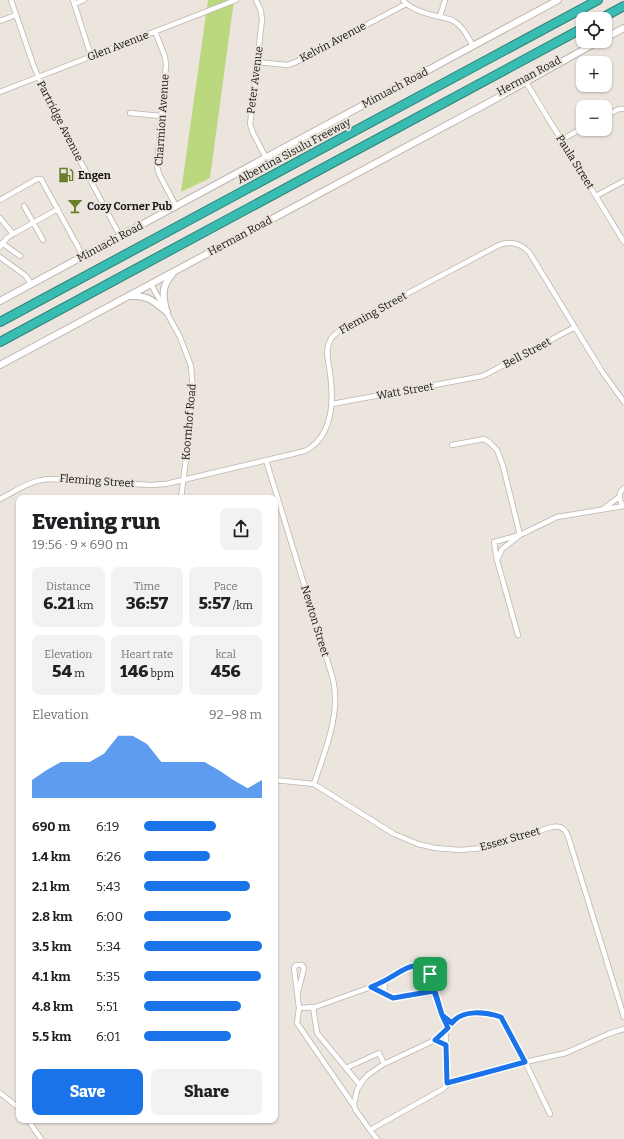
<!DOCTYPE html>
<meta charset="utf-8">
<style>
:root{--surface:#fff;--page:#f2f2f2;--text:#202124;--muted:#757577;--accent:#1a73e8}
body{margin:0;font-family:Bitter,serif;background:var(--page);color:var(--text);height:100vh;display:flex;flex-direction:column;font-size:15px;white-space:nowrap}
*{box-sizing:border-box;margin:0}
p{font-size:13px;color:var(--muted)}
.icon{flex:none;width:22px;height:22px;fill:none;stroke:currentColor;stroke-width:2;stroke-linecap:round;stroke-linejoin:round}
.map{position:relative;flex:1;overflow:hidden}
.details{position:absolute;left:16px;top:495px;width:262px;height:628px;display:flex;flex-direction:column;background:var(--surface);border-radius:8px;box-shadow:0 1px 3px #0004}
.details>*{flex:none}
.fabs{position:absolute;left:576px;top:12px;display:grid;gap:8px}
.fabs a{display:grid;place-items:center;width:36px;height:36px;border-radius:8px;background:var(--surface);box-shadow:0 1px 3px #0004;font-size:20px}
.pin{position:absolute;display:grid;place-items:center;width:34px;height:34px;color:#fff;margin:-17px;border-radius:8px;box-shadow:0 2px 6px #0006}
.round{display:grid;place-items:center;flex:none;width:42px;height:42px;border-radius:8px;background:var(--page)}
.head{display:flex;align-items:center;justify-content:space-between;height:68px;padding:0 16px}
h1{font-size:22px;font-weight:800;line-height:30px}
.stats{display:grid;grid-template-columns:repeat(3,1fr);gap:6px;height:68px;padding:4px 16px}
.stats div{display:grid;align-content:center;border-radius:8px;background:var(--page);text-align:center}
.stats b{font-size:17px;font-weight:800}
.stats small{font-size:11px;font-weight:400}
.stats p{font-size:11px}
.chart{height:112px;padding:8px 16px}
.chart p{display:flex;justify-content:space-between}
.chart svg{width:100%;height:72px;margin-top:4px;fill:var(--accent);opacity:.7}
.action{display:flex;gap:8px;margin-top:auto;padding:8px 16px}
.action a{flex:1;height:46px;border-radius:8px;background:var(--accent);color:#fff;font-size:16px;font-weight:800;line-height:46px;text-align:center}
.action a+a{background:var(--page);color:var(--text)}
ul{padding:0 16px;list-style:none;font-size:13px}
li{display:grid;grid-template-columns:64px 48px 1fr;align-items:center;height:30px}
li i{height:10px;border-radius:5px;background:var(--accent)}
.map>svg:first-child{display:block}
.green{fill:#bbd87f}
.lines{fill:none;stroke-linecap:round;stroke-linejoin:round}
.street-casing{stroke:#bcb5ae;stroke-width:6}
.secondary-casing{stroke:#bcb5ae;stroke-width:8}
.highway-casing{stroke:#2d827a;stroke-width:10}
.street{stroke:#fff;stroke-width:4.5}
.secondary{stroke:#fff;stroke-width:6}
.highway{stroke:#39bcb1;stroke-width:8}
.route-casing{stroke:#fff;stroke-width:8}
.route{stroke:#1a73e8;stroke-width:5}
.labels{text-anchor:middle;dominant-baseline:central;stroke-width:4;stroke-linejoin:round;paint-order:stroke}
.street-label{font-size:11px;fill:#181613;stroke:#ebe5dd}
.poi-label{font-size:11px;font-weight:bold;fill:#181613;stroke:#ebe5dd;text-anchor:start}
</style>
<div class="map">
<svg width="624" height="1139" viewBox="0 0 624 1139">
<rect width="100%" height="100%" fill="#ebe5dd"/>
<path class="green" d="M208,0h26l-24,178 -29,14z"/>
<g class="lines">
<defs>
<path id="street" d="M11,0l22,64 15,36 72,136
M73,0l18,56
M256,0l5,11 1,9 -12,104 3,9 13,25
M403,0c8,12 35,16 49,20 11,6 15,16 21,26
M74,4l10,-4
M440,16l5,-16
M0,21l16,-6
M155,31l10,26 1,8 -9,101 2,8 17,32
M257,62l30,3 7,-2 112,-59
M524,79l100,163
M0,92l236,-92
M130,113l31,3
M605,116l14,-7h5
M561,140l22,-12
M596,196l28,-15
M0,200l37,-21h4l42,77
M24,206l19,34
M0,218l13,16
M2,243l18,13
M0,247l7,-9 6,-4 45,-25
M0,257l26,19 5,8
M151,284l29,53 11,29 2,26 -2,27 -10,79
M332,404l151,-28 92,-49
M452,445l32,-6 5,3 8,8 6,16 17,69 -18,14 -4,9
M266,460l67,219c8,36 -8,71 -19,105
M624,488c-6,5 -6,12 0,18
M0,499c16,-8 32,-20 51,-20l100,6 15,-1 139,-33c28,-15 29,-50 25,-78 -1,-9 -5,-21 -1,-30 2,-6 7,-10 12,-13 18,-11 38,-21 56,-31 34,-18 68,-36 102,-54 11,-4 21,-2 30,7l72,118 23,32
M603,509l16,-12
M518,635l-21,-75 -3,-18 26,-7 37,-18 67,-11
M275,780l39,4 80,50 24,10 17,4 25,2 24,-2 68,-21c8,-2 13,1 16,9l56,181
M371,987l22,11 41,-7
M298,992l6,-24 -2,-3h-6l-2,3 5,40 -2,15 57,83
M384,994l1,-13
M313,1007l4,26 43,52
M299,1008l16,-1 56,-20 10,-4 28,-16 7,-2 5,1 6,3 3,5 12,41 6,13
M446,1031v14
M435,1040c8,-7 13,-14 20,-20 10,-10 34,-7 46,-3l19,34 30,63
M346,1068l33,-15 5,11
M0,1093l19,15
M28,1120l13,19
M370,1130l-15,-21 -1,-5 3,-14 7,-11 5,-5 15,-10 51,-24 11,5 1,38
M377,1139l-7,-9 73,-41 3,-3 1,-3 78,-21 41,-9 42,-19 16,-5"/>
<path id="secondary" d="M605,38l19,-10
M130,296c18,-1 23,5 37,16
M0,301l558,-301
M166,310c-4,-17 -4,-24 7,-37
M0,365l488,-262 111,-62"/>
<path id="highway" d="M600,19l24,-13
M0,322l598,-322
M0,342l583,-314"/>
</defs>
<use href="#street" class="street-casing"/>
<use href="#secondary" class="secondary-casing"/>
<use href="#highway" class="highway-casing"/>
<use href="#street" class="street"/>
<use href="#secondary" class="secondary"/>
<use href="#highway" class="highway"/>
</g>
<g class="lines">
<defs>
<path id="route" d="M430,974c-12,-16 -25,-5 -39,3 -6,4 -13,7 -20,10l22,11 41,-7 8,24 6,13 -13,12 11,5 1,38 78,-21 -24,-45c-15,-5 -39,-8 -49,6l-10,-8 -12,-41"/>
</defs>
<use href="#route" class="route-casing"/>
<use href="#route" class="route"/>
</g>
<defs>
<symbol id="fuel-bare" viewBox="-9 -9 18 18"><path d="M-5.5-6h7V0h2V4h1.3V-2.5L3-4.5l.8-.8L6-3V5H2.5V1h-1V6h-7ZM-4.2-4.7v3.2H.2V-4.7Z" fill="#6a7d2d" stroke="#ebe5dd" stroke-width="2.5" paint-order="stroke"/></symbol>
<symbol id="bar-bare" viewBox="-9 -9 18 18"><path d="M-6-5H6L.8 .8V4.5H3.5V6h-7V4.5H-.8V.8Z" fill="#6a7d2d" stroke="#ebe5dd" stroke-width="2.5" paint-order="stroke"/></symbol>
</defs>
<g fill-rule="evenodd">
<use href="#fuel-bare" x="55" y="164" width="22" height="22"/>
<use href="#bar-bare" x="64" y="195" width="22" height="22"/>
</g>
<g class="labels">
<g class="street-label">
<text transform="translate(333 42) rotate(-28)">Kelvin Avenue</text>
<text transform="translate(118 46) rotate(-21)">Glen Avenue</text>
<text transform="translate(529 76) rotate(-28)">Herman Road</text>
<text transform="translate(255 80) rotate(-83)">Peter Avenue</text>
<text transform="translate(395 88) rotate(-28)">Minuach Road</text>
<text transform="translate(162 120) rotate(-86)">Charmion Avenue</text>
<text transform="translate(60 121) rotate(63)">Partridge Avenue</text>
<text transform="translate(294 151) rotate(-28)">Albertina Sisulu Freeway</text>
<text transform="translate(575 162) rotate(58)">Paula Street</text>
<text transform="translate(240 236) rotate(-28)">Herman Road</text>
<text transform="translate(110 242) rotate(-28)">Minuach Road</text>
<text transform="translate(373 313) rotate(-29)">Fleming Street</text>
<text transform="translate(527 353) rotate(-28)">Bell Street</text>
<text transform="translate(405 391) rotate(-10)">Watt Street</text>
<text transform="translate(189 422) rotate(-85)">Koornhof Road</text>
<text transform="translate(97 481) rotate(4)">Fleming Street</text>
<text transform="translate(315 621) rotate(73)">Newton Street</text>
<text transform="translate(510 839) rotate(-16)">Essex Street</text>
</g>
<g class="poi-label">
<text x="78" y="175">Engen</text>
<text x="87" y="206">Cozy Corner Pub</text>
</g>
</g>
</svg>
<div class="fabs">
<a><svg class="icon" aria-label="locate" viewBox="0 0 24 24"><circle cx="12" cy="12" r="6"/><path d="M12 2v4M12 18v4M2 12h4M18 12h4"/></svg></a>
<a>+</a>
<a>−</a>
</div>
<div class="pin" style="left:430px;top:974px;background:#1e9e55"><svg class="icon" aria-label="arrive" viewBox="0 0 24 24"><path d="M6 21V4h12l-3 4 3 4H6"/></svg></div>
<section class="details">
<div class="head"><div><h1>Evening run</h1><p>19:56 · 9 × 690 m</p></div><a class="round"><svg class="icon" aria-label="share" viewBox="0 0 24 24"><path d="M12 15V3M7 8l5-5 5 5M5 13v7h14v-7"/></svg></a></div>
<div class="stats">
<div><p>Distance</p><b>6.21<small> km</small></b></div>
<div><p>Time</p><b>36:57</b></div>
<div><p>Pace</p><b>5:57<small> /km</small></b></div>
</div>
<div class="stats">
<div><p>Elevation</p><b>54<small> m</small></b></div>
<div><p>Heart rate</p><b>146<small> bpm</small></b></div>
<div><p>kcal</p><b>456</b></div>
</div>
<div class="chart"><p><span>Elevation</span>92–98 m</p>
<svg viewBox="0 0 160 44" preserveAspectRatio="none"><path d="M0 44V33L10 27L20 22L30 22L40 22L50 17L60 6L70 6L80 11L90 22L100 22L110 22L120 22L130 27L140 33L150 38L160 33V44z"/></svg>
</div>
<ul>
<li><b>690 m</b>6:19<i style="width:61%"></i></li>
<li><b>1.4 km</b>6:26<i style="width:56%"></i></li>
<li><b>2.1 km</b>5:43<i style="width:90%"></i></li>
<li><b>2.8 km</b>6:00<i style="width:74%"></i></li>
<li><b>3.5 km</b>5:34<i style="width:100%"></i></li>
<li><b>4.1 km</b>5:35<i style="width:99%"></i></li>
<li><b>4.8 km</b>5:51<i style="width:82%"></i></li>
<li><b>5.5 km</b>6:01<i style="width:74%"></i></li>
</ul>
<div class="action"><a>Save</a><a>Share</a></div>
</section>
</div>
